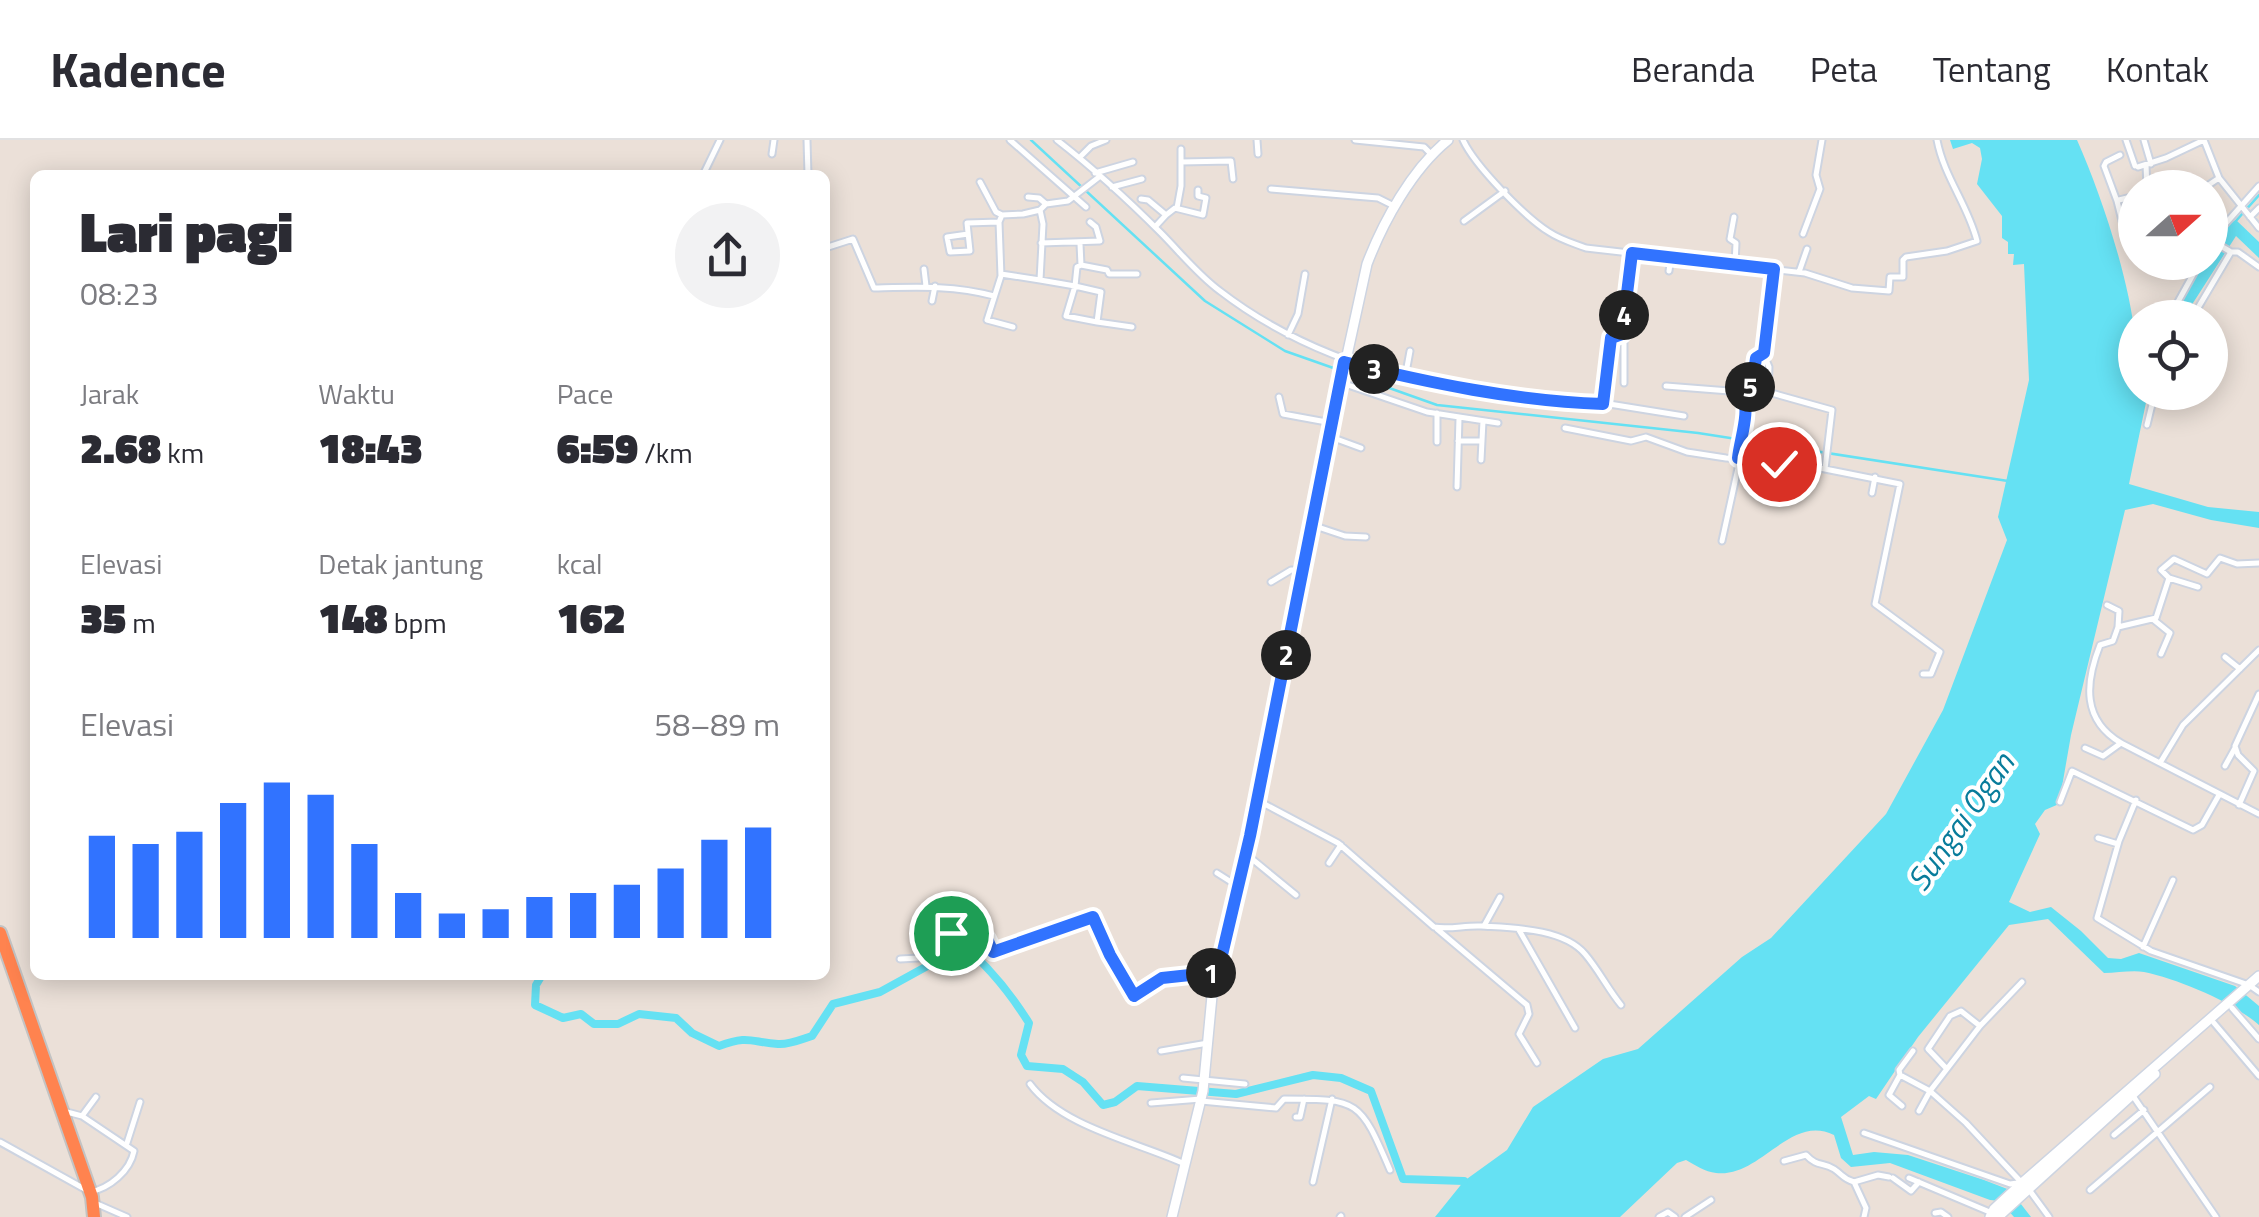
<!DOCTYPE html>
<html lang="id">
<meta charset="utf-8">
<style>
:root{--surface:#fff;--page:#f2f2f3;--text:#2b2b33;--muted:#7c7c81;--line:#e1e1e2;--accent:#3173ff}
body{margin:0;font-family:"Titillium Web",sans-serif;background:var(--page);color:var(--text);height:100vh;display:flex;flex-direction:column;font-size:38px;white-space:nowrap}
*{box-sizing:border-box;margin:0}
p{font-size:32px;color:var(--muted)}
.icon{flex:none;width:55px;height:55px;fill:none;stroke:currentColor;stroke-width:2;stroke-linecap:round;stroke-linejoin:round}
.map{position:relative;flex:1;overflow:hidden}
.panel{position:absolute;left:30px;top:30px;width:800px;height:810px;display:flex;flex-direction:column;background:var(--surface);border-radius:15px;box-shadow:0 5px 25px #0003}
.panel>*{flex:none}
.needle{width:65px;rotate:69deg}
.tools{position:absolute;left:2118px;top:30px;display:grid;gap:20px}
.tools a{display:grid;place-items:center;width:110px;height:110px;border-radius:50%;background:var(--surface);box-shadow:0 5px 25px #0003;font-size:50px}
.pin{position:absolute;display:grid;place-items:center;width:85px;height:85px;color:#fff;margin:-42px;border:5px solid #fff;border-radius:50%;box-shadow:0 2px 10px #0007}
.km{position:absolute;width:50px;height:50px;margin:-25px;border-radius:50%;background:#222;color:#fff;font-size:28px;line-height:50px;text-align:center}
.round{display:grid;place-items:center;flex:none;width:105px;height:105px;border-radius:52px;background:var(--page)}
.head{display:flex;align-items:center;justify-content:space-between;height:170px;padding:0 50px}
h1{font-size:55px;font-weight:800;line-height:75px}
.stats{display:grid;grid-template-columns:repeat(3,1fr);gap:15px;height:170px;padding:10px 50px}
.stats div{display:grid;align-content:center}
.stats b{font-size:42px;font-weight:800}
.stats small{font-size:28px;font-weight:400}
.stats p{font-size:28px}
.chart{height:280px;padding:20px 50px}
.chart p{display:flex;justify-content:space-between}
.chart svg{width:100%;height:180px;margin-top:10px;stroke:var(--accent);stroke-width:6}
header{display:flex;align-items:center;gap:60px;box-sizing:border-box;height:140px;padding:0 50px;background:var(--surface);border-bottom:2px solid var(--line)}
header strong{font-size:48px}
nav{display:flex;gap:55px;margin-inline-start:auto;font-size:35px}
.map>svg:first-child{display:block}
.water{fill:#65e1f3}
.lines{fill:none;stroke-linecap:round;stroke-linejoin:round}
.stream{stroke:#65e1f3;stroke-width:2.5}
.river{stroke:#65e1f3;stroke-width:8}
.street-casing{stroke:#cdd4e1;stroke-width:9}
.secondary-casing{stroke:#cdd4e1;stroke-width:12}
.highway-casing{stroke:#c3c3c3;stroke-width:16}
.street{stroke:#fff;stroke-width:5}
.secondary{stroke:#fff;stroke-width:9}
.highway{stroke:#ff834f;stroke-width:12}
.route-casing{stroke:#fff;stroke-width:20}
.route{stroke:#3173ff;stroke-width:12}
.labels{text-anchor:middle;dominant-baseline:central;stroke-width:8;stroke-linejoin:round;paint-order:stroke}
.water-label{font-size:32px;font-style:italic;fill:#087c9b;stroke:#fff}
</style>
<header>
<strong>Kadence</strong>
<nav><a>Beranda</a><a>Peta</a><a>Tentang</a><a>Kontak</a></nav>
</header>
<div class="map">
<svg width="2259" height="1077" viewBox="0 0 2259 1077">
<rect width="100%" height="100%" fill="#ebe0d8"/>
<path class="water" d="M1950,0h127c24,54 52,138 58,197 2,18 0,37 0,55l13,1 -19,91 79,23 51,5v16l-48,-8 -58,-16 -28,6 -54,225 -12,69 -14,6 -10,14 5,10 -31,68 21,10 21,-5 30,24 27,27 13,1 18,-6 96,33 24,20v19c-26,-23 -81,-46 -115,-53 -12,-2 -27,1 -40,1l-56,-54 -39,6 -91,112 -42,62 -7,-3 -28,21 12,38 21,-3 34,3 76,25 26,10 21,27h-17l-14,-16 -10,-1 -100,-37 -39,4 -10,-9 -7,-23c-44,-22 -73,43 -118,38 -11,-1 -21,-8 -30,-13l-9,3 -57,54h-185l29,-36 43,-31 26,-43 70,-48 35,-10 104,-92 29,-19 115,-124 57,-104 64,-170 -9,-23 31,-137 -5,-116 -11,1 1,-11h-6v-12l-6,-4v-22l-25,-32 5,-25 -2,-11 -8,-5 -19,6z
M2236,80l23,22v16l-23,-22 -52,81 -13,1 32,-55 7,-1c0,-14 13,-36 26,-42z"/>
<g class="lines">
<path class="stream" d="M1031,0l174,161 80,50 54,19
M2235,82l24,-27
M1347,233l90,32 261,28 310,48"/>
<path class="river" d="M542,835l-6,10 -1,20 28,13 18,-4 13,10h24l21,-10 37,4 16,15 27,13c30,-11 31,-4 59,-2 11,1 24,-5 34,-8l21,-32 47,-12 51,-28 26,-24c30,24 52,51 72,83l-8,32 6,11 36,3 20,13 20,23 12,-3 22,-16 99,8 77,-19 28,3 30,13 32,88 61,2"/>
<defs>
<path id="street" d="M807,0l1,35
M1010,0l76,67
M1057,0c36,28 71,60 103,92 19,19 38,43 60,59 109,84 249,108 383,112
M1257,0l1,14
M1355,0l69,7 8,8
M1463,0c12,26 62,77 86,92 12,8 24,11 37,16l219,25 47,15 37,3 1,-14h13v-17l3,-3 41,-6 30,-10c-9,-36 -33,-64 -40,-101
M2126,0l9,26
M2144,0l7,24
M2204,0l15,38 40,50
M772,14l2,-14
M2120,15l-14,7 -2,4 13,35 12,48 6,2
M1080,17l11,-11 15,-6
M1181,22l50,-1 2,18
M2146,25l1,23
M2138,27l28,-9 38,-18
M1095,33l38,-11
M703,35l17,-35
M980,42l16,30 6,3
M1112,47l30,-8
M2204,48l15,-10
M1271,49l107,9 16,8
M1028,57l11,1 7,6
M1141,59l7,1 18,15 -11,12
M2119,60l16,-4
M1177,68l4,-22v-37
M1040,70l3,14 -3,56 35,6 -9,30 31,6 4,-30 -26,-6 2,-19 4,-2 -1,-21
M1166,75l9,-7 28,7 3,-17 -8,-2v-6
M1734,77l-4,22 6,4 -1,22
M2250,77l9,-9
M1464,81l41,-30
M999,82l2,54 -14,44 26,7
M968,94l-21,3 3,15 20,-1 -3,-28 32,-1 3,-7 21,-1 17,-4 6,-6 22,-3 31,-24
M1803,94l17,-45 -4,-14 6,-35
M2214,102l17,10
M1041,103l59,-2 -4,-14 -6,-5
M825,108l28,-9 21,49c42,-1 79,-3 120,8
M2210,108l9,-17 40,-45
M1632,113l-11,81 -10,5 -8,64 81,13
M1081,125l26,5 2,4h28
M924,129l2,17
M1669,131l2,-14
M1799,132l8,-23
M1001,134l39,6
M932,161l3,-15
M2169,178l31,-56
M2192,178l39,-66h7l21,15
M1097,182l35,5
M1621,194l3,5v44
M1288,195l10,-21 7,-40
M1764,215l5,12 -1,25 64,18 -7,59 75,15 -25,120 65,48 -9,22h-8
M1405,238l5,-27
M1342,243l85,29 71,11
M1666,246l76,6 10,-6 4,-28 8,-5 10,-84
M1279,257l4,17 49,9
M1437,273v29
M2147,285l8,-33
M1565,288l66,13 15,-4 41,15 39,6 58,4 41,7
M1331,297l30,11
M1458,301h22
M1738,317c3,-21 12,-46 4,-65
M1481,320l2,-39
M1457,347l2,-69
M1872,353l3,-16
M1312,385l33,11 21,1
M1722,401l18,-82
M2169,438l-13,40 -38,9 -5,14 -13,4c-15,38 -18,75 21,98l138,71
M1271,442l20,-12h12
M2198,447l-29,-9 -8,-8 13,-11 33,15 13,-16 17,6 22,-1
M2107,465l12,6 -1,16
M2154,480l16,13 -9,21
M2225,517l15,12
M2085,608l18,8 18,-13
M2160,623l23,-38 76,-75
M2225,626l10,-18
M1257,660l81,43 96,84c16,3 31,-2 47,-1 31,2 82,2 104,28 13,15 23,35 36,51
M2136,660l-17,41 -22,77 54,33 98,34 10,7
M2060,662l12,-31 121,59 9,-5 17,-30
M2239,665l15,-34 -16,-16 -3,-9 24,-52
M2098,698l20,6
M1246,714l50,41
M1329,723l12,-18
M1217,733l22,14
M1484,786l16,-29
M1437,789l90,76 2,9 -10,20 18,29
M1519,790l56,98
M2143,807l30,-67
M900,819l19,-1 31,-25 36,6 6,14 101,-36 17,38 24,40 28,-17 56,-6
M2232,868l27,31
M2214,883l45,53
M1161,911l47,-8
M1946,928l-18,-19 22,-33 11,-5 19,15
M1900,935l30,16 -11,20
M1183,938l62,6
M1030,944c32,43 107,58 155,80
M2133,956l83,121
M1201,961l75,7 8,-9c75,0 76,1 106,71
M1151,963l50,-4
M1902,966l-13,-11 11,-20 -1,-5 14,-19
M82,976l14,-19
M1296,977h4l4,-18
M1864,993l146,51 8,-1
M2114,995l30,-25
M0,1002l90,50c20,-4 40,-21 44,-41l-52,-35 -15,-4
M127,1003l13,-41
M1784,1021l22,-6c11,12 17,7 28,14 9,6 9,10 20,13
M1893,1038l18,13 8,-9
M1909,1038l83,35
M1313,1042l19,-83
M2022,1043l-56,-60 -36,-32 50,-65 42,-44
M2090,1050l120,-103
M2030,1051l19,26
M95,1063l32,14
M1935,1073l6,-1 7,5
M1340,1077l1,-1
M1659,1077l9,-5 7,5
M1685,1077l26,-17
M1864,1077l2,-9 -12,-26 24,-7 11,2"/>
<path id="secondary" d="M1172,1077l31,-126 9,-95 38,-160 73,-371 44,-201c16,-42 45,-95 81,-124
M1990,1077l4,-8 28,-26 237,-207
M1998,1077l157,-143"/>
<path id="highway" d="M0,793l92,264 2,20"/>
</defs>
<use href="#street" class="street-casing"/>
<use href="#secondary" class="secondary-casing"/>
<use href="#highway" class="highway-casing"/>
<use href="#street" class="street"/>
<use href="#secondary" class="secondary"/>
<use href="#highway" class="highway"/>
</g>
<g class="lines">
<defs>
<path id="route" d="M951,793l36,6 6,13 100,-35 17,38 24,41 28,-18 56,-6 32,-136 94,-474c86,21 171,39 259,42l8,-66 11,-4 10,-81 142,16 -10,84 -8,5 -4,28 -10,6c9,19 -2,46 -4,66l41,6"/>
</defs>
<use href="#route" class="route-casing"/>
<use href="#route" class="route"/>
</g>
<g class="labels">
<g class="water-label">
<text transform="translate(1960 681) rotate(-55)">Sungai Ogan</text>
</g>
</g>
</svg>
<div class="tools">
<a><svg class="needle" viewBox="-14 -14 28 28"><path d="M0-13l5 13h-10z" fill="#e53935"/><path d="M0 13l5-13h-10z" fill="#7c7c81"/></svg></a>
<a><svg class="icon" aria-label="locate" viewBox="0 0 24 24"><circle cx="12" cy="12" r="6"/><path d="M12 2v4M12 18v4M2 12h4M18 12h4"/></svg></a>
</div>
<div class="pin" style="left:951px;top:793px;background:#1e9e55"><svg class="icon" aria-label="arrive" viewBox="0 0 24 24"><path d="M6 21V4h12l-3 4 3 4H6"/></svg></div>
<div class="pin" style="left:1779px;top:324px;background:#d93025"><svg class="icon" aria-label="check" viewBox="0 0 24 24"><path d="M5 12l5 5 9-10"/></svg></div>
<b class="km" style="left:1211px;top:833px">1</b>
<b class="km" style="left:1286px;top:515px">2</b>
<b class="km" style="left:1374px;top:229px">3</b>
<b class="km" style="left:1624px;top:175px">4</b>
<b class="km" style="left:1750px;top:247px">5</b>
<section class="panel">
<div class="head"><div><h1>Lari pagi</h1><p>08:23</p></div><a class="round"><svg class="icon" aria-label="share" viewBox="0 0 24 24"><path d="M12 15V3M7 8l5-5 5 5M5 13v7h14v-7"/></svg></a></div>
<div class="stats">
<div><p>Jarak</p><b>2.68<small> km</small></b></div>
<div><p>Waktu</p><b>18:43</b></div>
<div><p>Pace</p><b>6:59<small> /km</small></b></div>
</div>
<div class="stats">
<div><p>Elevasi</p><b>35<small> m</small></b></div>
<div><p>Detak jantung</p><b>148<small> bpm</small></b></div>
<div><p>kcal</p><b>162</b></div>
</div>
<div class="chart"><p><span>Elevasi</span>58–89 m</p>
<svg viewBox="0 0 160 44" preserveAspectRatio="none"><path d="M5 44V19M15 44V21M25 44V18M35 44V11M45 44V6M55 44V9M65 44V21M75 44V33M85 44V38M95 44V37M105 44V34M115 44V33M125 44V31M135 44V27M145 44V20M155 44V17"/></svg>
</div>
</section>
</div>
